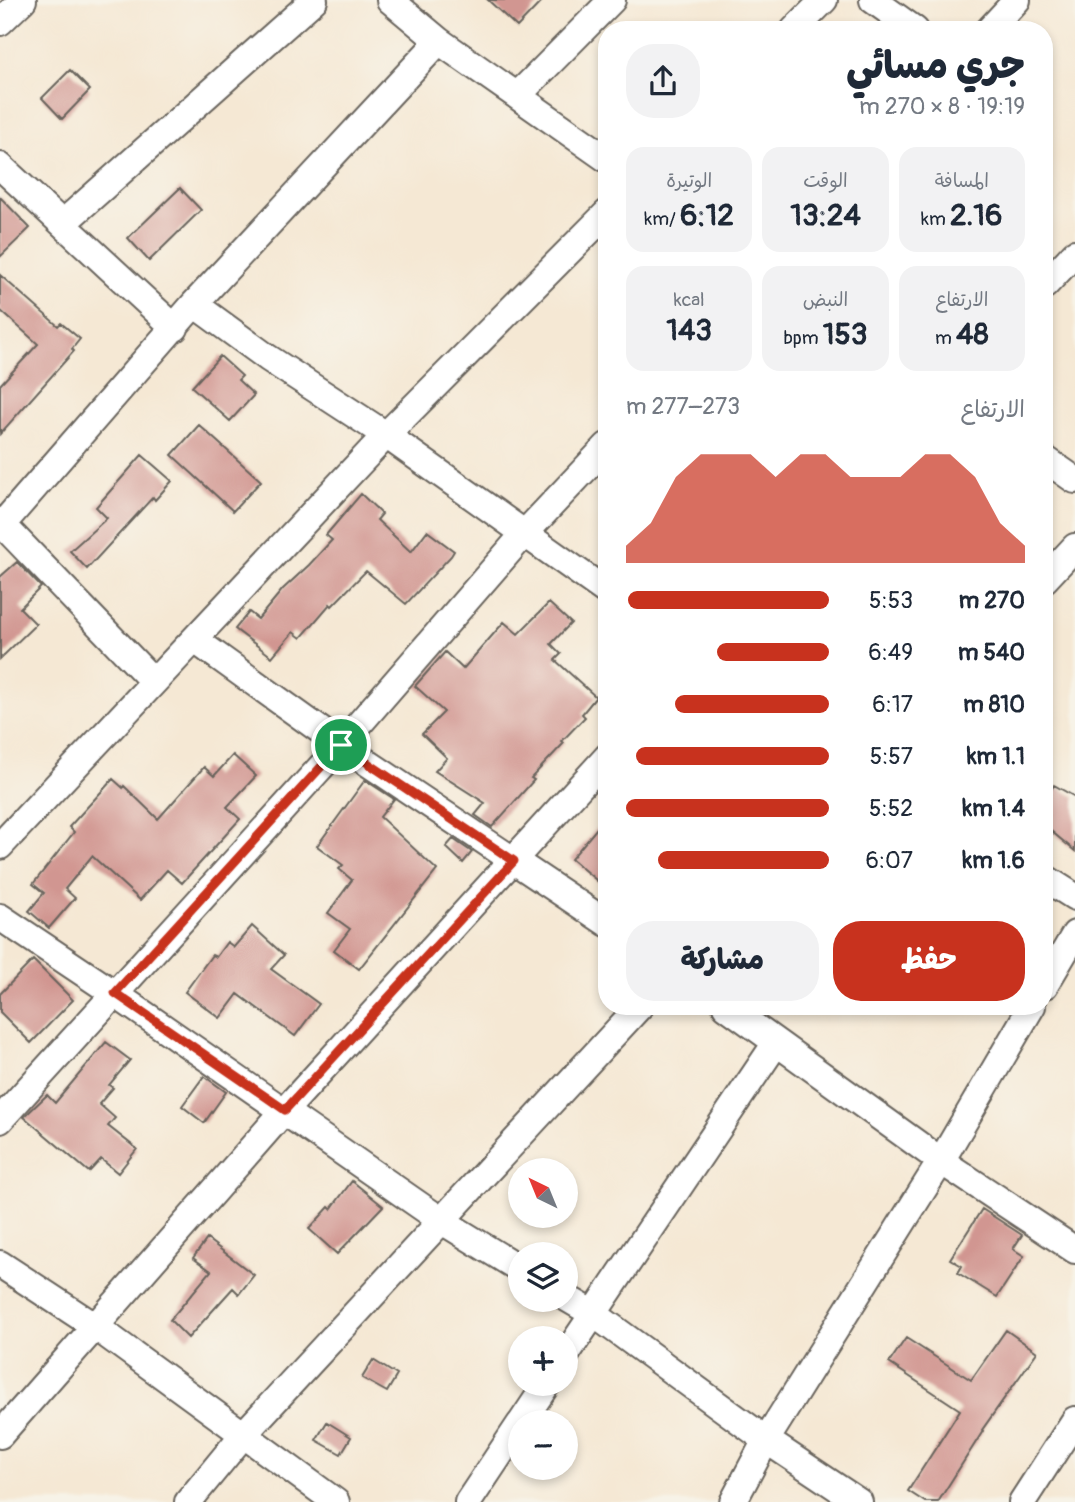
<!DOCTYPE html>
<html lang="ar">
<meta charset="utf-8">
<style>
:root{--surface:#fff;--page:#f2f2f3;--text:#1f2937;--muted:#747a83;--accent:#c8321e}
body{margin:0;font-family:Pangolin,"Playpen Sans Arabic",sans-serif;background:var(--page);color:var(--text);direction:rtl;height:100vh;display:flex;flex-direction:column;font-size:26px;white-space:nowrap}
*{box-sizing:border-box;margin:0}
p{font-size:23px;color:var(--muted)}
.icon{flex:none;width:38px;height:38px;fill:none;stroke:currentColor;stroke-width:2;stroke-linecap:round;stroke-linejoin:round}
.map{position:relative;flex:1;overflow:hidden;direction:ltr}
.details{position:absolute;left:598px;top:21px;width:455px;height:994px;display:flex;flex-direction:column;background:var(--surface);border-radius:28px;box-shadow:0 4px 10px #0003;direction:rtl}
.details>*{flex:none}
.needle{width:46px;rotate:317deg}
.controls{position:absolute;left:508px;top:1158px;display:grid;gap:14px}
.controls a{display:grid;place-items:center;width:70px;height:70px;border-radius:50%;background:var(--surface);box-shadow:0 4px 10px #0003;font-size:35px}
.pin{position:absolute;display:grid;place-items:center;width:60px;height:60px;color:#fff;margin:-30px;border:4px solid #fff;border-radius:50%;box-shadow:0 2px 7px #0007}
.round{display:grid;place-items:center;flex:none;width:74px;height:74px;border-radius:28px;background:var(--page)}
.summary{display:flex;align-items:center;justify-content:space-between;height:119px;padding:0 28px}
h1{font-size:38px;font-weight:800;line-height:52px}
.figures{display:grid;grid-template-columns:repeat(3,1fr);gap:10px;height:119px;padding:7px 28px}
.figures div{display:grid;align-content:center;border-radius:18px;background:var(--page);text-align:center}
.figures b{font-size:30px;font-weight:800}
.figures small{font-size:19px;font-weight:400}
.figures p{font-size:19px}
.chart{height:196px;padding:14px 28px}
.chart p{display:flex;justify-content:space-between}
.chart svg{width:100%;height:126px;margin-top:7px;fill:var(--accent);opacity:.7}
.cta{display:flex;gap:14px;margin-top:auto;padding:14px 28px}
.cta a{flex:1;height:80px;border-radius:28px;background:var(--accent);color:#fff;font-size:28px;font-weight:800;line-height:80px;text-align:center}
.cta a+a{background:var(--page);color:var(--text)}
ul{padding:0 28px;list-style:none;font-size:23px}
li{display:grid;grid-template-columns:112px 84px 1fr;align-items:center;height:52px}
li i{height:18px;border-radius:9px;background:var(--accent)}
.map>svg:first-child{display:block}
.building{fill:#d19691}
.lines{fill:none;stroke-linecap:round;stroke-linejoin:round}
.street-casing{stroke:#68635c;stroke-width:30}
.street{stroke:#fff;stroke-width:26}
.route-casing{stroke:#fff;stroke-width:14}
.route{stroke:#c8321e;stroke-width:9}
</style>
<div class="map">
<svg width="1075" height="1502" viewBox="0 0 1075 1502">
<rect width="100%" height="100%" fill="#f7f3e8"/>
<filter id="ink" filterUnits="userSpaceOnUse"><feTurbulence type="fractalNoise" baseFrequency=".0143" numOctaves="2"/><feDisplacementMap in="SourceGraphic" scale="14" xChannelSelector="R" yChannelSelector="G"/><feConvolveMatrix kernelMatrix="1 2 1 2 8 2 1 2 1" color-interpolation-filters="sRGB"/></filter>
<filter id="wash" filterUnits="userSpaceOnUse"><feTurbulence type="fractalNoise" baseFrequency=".00686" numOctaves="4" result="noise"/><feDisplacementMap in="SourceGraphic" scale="28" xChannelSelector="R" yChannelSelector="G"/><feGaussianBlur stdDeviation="1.57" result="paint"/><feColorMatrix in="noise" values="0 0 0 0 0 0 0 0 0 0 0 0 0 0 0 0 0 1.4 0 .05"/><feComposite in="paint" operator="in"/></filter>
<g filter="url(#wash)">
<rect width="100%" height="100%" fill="#f5e8d4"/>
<g id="blocks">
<path class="building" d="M488,0h55l-26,27z
M70,70l20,20 -28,29 -20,-21z
M180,188l21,22 -52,51 -21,-23z
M0,197l30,31 -30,29z
M0,275l58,51 3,-3 19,16 -8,10 2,2 -74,83v-49l38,-41 -38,-34z
M220,356l22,20 -4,4 16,15 -24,26 -38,-34z
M199,425l62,56 -28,30 -61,-56z
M142,455l30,26 -17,19 -2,-3 -66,72 -17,-18 37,-33 -11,-11z
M361,494l21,20 -5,6 34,32 16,-21 27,20 -3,5 -45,48 -40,-33 -34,35 -2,-2 -29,34 -8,-6 -21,25 -37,-28 14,-17 9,7 25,-30 26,-24 23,-25 -6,-5z
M17,562l24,25 -21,21 16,16 -36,35v-82z
M549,603l22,20 -20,21 10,10 -6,6 41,37 -14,17 3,3 -23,24 2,2 -33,35 3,2 -42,47 -17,-12 10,-12 -50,-32 12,-13 -25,-24 22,-22 -29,-26 30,-34 18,17 41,-47 14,12z
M233,755l23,21 -29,31 13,12 -58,64 -15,-13 -27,30 -48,-44 -27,33 10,9 -26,30 -20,-17 15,-18 -11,-9 41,-52 -5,-5 44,-48 10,9 1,-2 34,33 46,-52 10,9z
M365,780l29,19 -14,18 57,53 -78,99 -25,-19 16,-21 -22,-16 24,-33 -13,-11 4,-4 -26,-19z
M1054,785l21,12v54l-30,-25v-27z
M607,816v73l-36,-30z
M453,839l19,13 -9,11 -17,-16z
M252,926l32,29 -13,14 48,35 -24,32 -57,-42 -18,24 -35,-26 27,-37 4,2 11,-15 7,5z
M33,960l40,40 -42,43 -31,-31v-18z
M106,1042l24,18 -21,25 4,3 -14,16 16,14 -7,8 29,23 -19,24 -17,-14 -12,13 -65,-55 23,-22 8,8z
M204,1076l22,16 -22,31 -22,-17z
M352,1181l31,25 -46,48 -28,-25 20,-22 2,2z
M982,1209l40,26 -9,14 11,7 -27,41 -39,-24 4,-7 -12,-7z
M207,1239l47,36 -15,19 -6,-6 -45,50 -18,-18 41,-49 -18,-13z
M1006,1330l31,22 -55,78 1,1 -45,71h-13l-17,-11 52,-81 -71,-47 17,-25 65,42z
M373,1360l24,15 -10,17 -25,-14z
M327,1422l24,15 -10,17 -25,-14z"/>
</g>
</g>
<g filter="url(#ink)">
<use href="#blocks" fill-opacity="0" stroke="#68635c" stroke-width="2"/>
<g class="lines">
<defs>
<path id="street" d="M390,0l49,41 168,118
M873,0l42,30
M0,22l23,-22
M794,30l30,-30
M989,30l28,-30
M518,95l94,-95
M0,166l175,162
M63,223l251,-223
M1045,285l30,-32
M194,304l74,54 118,77 221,157
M1045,459l30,21
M0,522l154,160
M0,527l194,-223 245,-263
M1045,579l30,-32
M195,640l146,105 266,178
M0,846l386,-411 221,-222
M1045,878l30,19
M0,917l115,77 327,227 78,48
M1045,985l30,-51
M726,1006l215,155 134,89
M0,1120l341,-375 183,-211 83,-88
M0,1264l96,63 240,175
M565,1297l29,17 172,126 93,62
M565,1356l211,-313
M521,1423l26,-39
M0,1435l285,-325 322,-353
M188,1502l55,-67 397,-429
M468,1502l52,-78
M733,1502l33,-62 175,-279 91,-155
M1022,1502l53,-82"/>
</defs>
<use href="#street" class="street-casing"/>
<use href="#street" class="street"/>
</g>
</g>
<g class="lines" filter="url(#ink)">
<defs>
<path id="route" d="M341,745l173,116 -229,249 -170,-117z"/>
</defs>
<use href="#route" class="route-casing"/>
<use href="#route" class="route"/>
</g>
</svg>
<div class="controls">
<a><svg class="needle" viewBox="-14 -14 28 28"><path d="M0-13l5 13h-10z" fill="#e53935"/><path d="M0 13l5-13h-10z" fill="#747a83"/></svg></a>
<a><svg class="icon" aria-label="layers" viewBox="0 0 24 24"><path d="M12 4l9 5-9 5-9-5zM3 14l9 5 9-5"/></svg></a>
<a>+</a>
<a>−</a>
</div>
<div class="pin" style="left:341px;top:745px;background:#1e9e55"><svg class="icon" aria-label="arrive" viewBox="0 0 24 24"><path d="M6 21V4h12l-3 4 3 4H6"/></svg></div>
<section class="details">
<div class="summary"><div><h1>جري مسائي</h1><p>19:19 · 8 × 270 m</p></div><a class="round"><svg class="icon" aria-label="share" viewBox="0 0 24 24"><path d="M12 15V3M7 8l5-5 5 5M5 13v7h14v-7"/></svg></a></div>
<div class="figures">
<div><p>المسافة</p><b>2.16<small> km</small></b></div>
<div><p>الوقت</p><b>13:24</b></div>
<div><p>الوتيرة</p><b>6:12<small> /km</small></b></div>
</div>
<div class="figures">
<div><p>الارتفاع</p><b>48<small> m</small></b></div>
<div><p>النبض</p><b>153<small> bpm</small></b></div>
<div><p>kcal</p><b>143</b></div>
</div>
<div class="chart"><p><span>الارتفاع</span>273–277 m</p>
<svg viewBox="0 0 160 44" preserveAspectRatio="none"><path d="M0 44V38L10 30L20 14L30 6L40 6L50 6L60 14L70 6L80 6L90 14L100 14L110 14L120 6L130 6L140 14L150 30L160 38V44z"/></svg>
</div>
<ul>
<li><b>270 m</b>5:53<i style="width:99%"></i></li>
<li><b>540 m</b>6:49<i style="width:55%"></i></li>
<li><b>810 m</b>6:17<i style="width:76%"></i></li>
<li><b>1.1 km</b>5:57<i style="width:95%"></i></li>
<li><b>1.4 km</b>5:52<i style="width:100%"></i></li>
<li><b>1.6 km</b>6:07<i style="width:84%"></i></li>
</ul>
<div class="cta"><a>حفظ</a><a>مشاركة</a></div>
</section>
</div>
